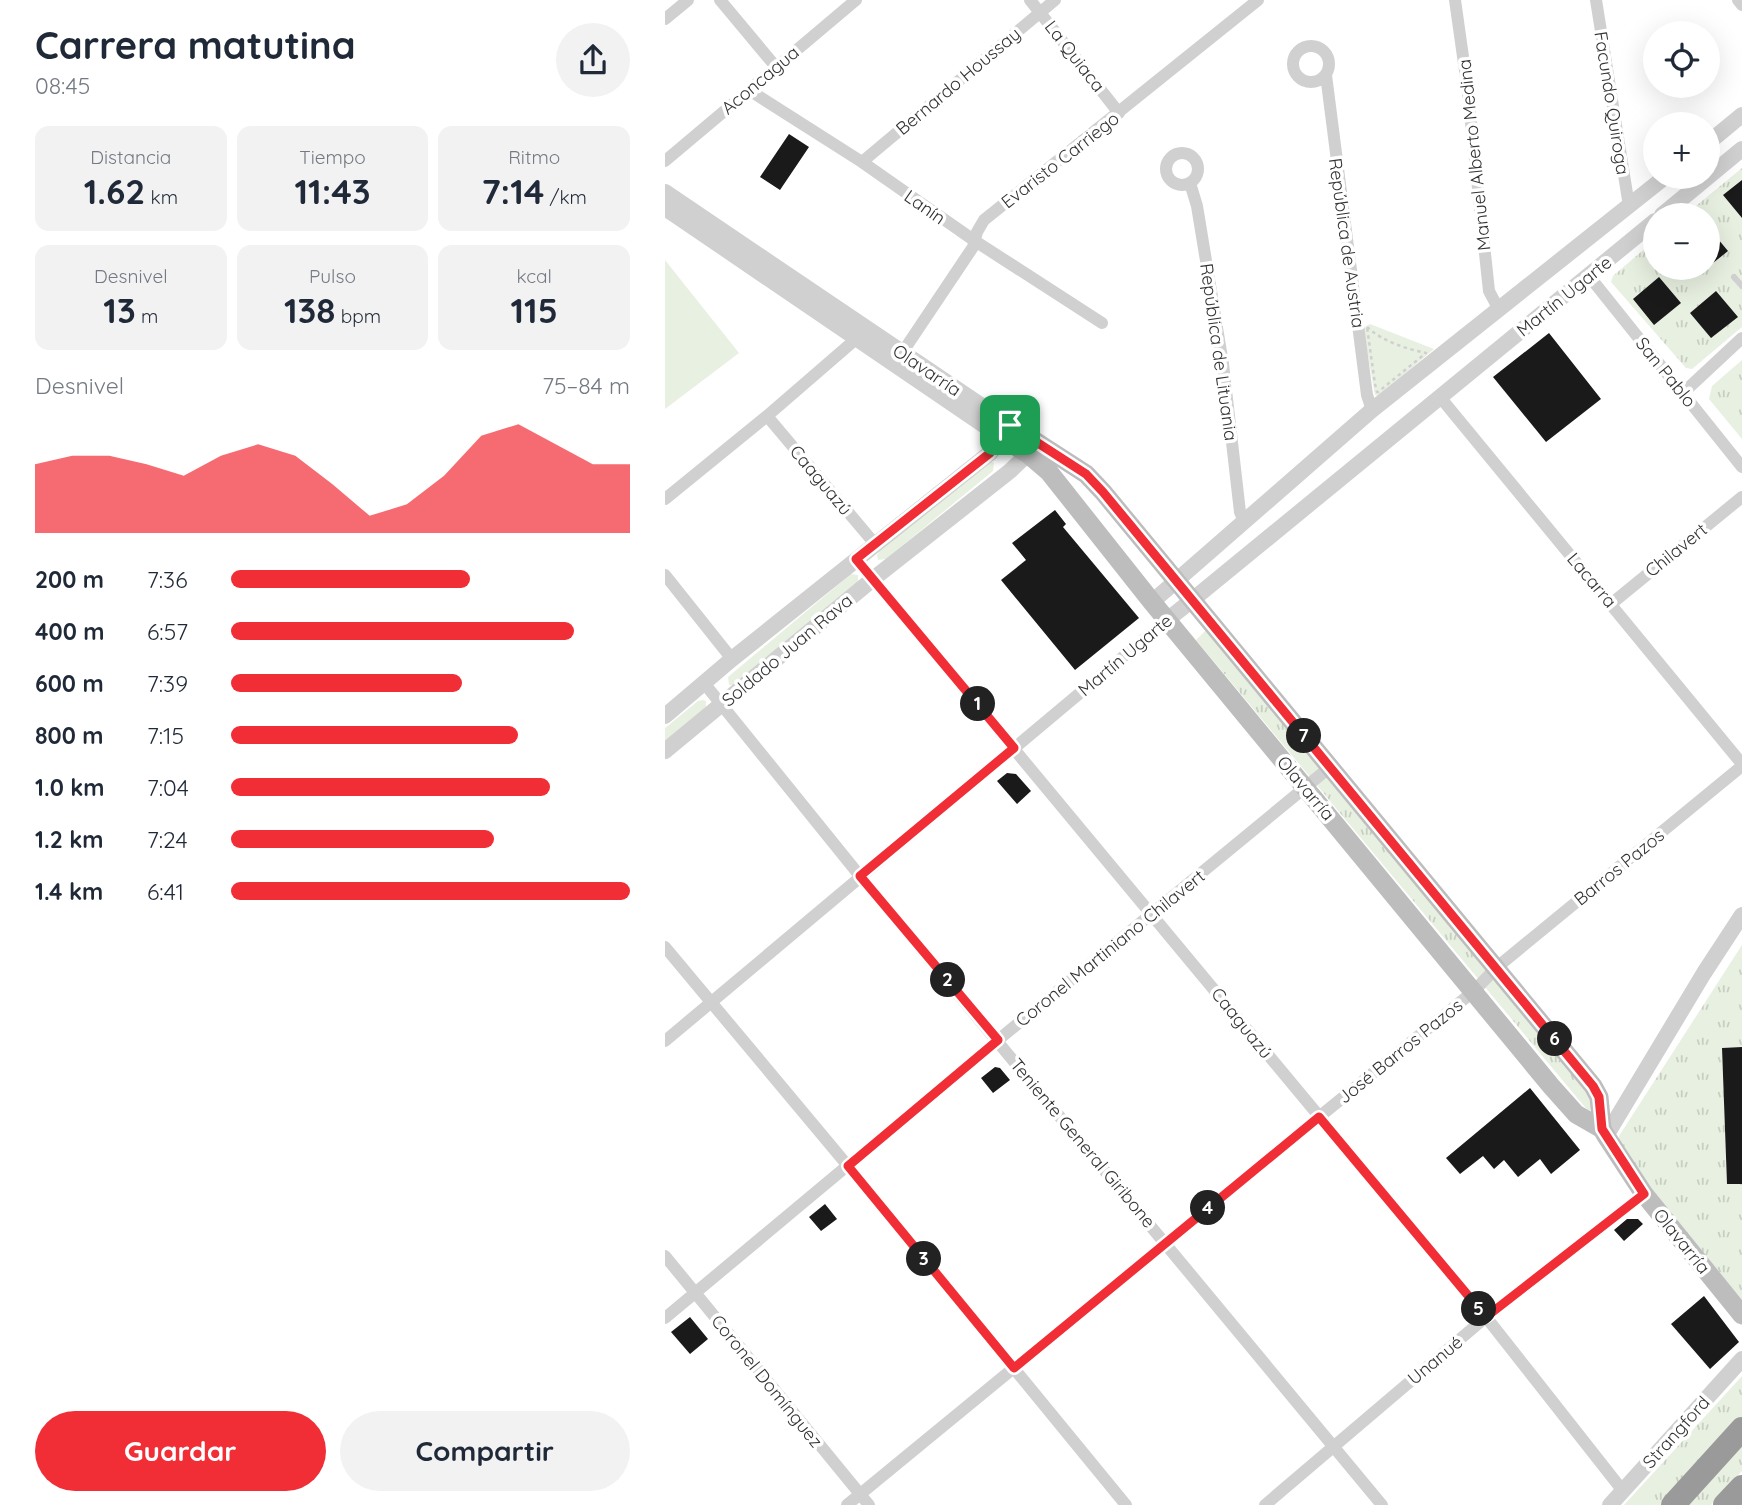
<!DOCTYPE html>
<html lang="es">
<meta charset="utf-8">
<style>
:root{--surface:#fff;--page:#f2f2f3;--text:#1f2937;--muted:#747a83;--accent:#f12d36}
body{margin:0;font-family:Quicksand,sans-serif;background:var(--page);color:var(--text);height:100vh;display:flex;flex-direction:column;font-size:26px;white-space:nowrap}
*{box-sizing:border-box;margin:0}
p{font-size:23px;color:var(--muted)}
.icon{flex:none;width:38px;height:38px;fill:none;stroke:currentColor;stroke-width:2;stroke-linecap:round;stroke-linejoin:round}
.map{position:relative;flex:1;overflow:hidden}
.details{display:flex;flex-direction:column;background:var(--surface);width:665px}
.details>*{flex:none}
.fabs{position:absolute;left:978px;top:21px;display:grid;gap:14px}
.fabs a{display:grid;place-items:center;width:77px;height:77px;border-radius:50%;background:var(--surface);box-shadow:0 7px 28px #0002;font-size:35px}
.pin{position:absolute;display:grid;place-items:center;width:60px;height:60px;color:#fff;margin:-30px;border-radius:14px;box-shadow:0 4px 10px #0006}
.km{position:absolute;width:35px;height:35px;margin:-18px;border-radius:50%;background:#222;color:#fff;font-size:19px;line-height:35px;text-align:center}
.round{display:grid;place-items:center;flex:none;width:74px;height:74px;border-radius:37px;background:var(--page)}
.headline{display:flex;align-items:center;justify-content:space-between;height:119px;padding:0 35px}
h1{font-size:38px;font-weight:800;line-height:52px}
.stats{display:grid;grid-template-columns:repeat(3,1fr);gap:10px;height:119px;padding:7px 35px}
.stats div{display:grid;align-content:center;border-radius:14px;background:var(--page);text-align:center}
.stats b{font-size:35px;font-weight:800}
.stats small{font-size:19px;font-weight:400}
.stats p{font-size:19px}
.chart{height:196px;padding:14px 35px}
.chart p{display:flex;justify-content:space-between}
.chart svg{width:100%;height:126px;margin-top:7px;fill:var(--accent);opacity:.7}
.button{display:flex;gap:14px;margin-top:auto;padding:14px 35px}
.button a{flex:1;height:80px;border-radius:42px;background:var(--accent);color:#fff;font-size:28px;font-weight:800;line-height:80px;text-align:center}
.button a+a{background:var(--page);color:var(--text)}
ul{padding:0 35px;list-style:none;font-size:23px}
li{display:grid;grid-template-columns:112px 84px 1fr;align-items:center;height:52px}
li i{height:18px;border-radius:9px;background:var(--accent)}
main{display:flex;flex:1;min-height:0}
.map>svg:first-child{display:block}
.grass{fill:url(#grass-tufts)}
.park{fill:#e8f0e1}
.building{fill:#1a1a1a}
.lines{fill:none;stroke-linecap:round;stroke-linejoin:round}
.path{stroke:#d0d0d0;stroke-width:2.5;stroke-dasharray:3.5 3.5;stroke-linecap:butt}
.service{stroke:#d0d0d0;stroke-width:6}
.minor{stroke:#d0d0d0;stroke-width:12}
.tertiary{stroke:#d0d0d0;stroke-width:16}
.secondary{stroke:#bdbdbd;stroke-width:19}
.motorway{stroke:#9a9a9a;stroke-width:24}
.route-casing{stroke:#fff;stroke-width:14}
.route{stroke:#f12d36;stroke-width:9}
.labels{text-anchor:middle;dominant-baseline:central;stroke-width:7;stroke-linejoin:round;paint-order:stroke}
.street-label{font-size:18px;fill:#333;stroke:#fff}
</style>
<main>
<section class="details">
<div class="headline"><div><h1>Carrera matutina</h1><p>08:45</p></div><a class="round"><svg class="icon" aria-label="share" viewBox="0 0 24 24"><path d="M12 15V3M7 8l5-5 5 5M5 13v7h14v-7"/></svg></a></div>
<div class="stats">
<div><p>Distancia</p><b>1.62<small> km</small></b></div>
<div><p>Tiempo</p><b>11:43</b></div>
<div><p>Ritmo</p><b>7:14<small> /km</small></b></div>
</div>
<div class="stats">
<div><p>Desnivel</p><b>13<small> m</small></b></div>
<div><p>Pulso</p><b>138<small> bpm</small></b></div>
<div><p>kcal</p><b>115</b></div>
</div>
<div class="chart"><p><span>Desnivel</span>75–84 m</p>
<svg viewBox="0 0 160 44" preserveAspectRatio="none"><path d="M0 44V20L10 17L20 17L30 20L40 24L50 17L60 13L70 17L80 27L90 38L100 34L110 24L120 10L130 6L140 13L150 20L160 20V44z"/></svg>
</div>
<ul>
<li><b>200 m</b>7:36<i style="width:60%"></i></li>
<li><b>400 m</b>6:57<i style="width:86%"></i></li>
<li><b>600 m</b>7:39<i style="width:58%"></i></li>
<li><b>800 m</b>7:15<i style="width:72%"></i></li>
<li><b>1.0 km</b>7:04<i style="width:80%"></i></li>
<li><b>1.2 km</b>7:24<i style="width:66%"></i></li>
<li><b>1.4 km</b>6:41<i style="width:100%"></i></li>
</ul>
<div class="button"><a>Guardar</a><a>Compartir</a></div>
</section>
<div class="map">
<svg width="1077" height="1505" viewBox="0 0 1077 1505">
<defs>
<pattern id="grass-tufts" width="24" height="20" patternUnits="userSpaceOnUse" patternTransform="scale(1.75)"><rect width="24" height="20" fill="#e8f0e1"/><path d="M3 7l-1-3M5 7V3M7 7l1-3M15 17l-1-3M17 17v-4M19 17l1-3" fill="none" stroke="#c7cec2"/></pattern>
</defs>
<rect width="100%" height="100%" fill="#fff"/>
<path class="grass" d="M1077,168v159l-50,42 -6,-1 -75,-86 2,-6 42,-36v28h53v-53h-23z
M1077,360v79l-33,-40 3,-13z
M325,461l4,2 -1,8 -107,88 -8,1 -1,-5 3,-4z
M186,574l7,1v8l-125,102h-4l-1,-8z
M541,630l388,471 -5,11 -393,-472z
M38,700l3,1v8l-41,33v-14l33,-27z
M1077,945v102l-20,1 5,136h15v116l-119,-146 -5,-12 1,-6z
M1077,1376v41l-81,88h-37z
M1077,1442v29l-31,34h-27z"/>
<path class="park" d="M0,260l74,93 -74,56z
M705,324l64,25 -55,47 -4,-1 -12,-67z"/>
<path class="building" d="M124,134l20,13 -29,43 -20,-13z
M1077,180v38l-19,-23z
M1043,227l20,24 -20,16z
M994,277l22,26 -27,22 -21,-26z
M1051,291l22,26 -27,21 -21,-25z
M884,333l52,66 -55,43 -53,-65z
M390,510l11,14 -3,3 76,91 -64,52 -74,-90 25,-20 -14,-17z
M342,773l9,1 15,17 -14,13 -20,-23z
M1077,1047v137h-15l-5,-136z
M330,1067l5,1 10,12 -17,13 -12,-15z
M865,1088l50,62 -29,24 -11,-15 -22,18 -14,-17 -10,9 -11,-13 -23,18 -14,-16z
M160,1204l12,15 -16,12 -12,-14z
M962,1219h11l5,5 -19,17 -10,-11z
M1039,1296l35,46 -29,27 -39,-45z
M25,1317l18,22 -18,15 -19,-22z"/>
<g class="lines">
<path class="path" d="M702,327c15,14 39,22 59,26l-48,39h-1l-2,-8z"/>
<path class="service" d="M1069,277l8,9"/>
<path class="minor" d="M55,0l56,67
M365,0l89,113
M790,0l12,85 22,206 9,17
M931,0l33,206
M1073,0l4,5
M0,19l23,-19
M628 64a18 18 0 1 1 36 0a18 18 0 1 1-36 0Z
M661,75l41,320 5,15
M84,90l113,72 113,79 127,82
M501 169a16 16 0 1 1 32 0a16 16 0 1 1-32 0Z
M0,161l191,-161
M197,162l193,-162
M525,183l7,23 26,158 17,148 4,9
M924,276l153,191
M237,353l71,-106 4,-15 7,-12 274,-220
M1018,393l59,-55
M775,397l302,367
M102,416l108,128
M0,499l102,-83 89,-77
M191,559l630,758 137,174
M0,575l67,84
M946,604l131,-107
M39,683l156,193 522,629
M0,947l183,219 278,339
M0,1041l502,-421
M0,1256l204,249
M0,1318l333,-278 332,-273
M182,1505l472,-388 155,-126 22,-23 246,-202
M600,1505l221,-188 158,-123"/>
<path class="tertiary" d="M1043,143l34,-28
M0,192l345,233 -20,28 -258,206 -67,57
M0,208l336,229
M997,215l80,-66
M487,602l220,-192 293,-233
M502,620l24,-19 464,-380
M0,751l208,-172 137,-108 26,-25
M941,1136l98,-163 38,-58
M945,1505l132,-146"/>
<path class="secondary" d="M345,425l76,49 17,18 490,594 6,11 3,32 4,7 38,58 98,121
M336,437l27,17 21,18 103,130 399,484 25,28 26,15"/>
<path class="motorway" d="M1008,1505l69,-76
M1060,1505l17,-18"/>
</g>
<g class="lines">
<defs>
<path id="route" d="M345,425l76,49 17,18 490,594 6,11 3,32 42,65 -158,123 -167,-200 -305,251 -166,-202 150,-126 -138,-164 154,-128 -158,-189 134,-106z"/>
</defs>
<use href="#route" class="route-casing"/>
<use href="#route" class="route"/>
</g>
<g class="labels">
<g class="street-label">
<text transform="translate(410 56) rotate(52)">La Quiaca</text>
<text transform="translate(95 80) rotate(-40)">Aconcagua</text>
<text transform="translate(293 81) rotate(-40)">Bernardo Houssay</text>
<text transform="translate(947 103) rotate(81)">Facundo Quiroga</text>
<text transform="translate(809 155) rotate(-96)">Manuel Alberto Medina</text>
<text transform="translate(395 160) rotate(-38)">Evaristo Carriego</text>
<text transform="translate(260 207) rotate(35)">Lanín</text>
<text transform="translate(682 243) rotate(82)">República de Austria</text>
<text transform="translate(899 296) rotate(-39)">Martín Ugarte</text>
<text transform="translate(554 352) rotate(82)">República de Lituania</text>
<text transform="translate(262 370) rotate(34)">Olavarría</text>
<text transform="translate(1001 372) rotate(51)">San Pablo</text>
<text transform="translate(156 480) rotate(50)">Caaguazú</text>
<text transform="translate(1011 550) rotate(-39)">Chilavert</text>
<text transform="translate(927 580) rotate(50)">Lacarra</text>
<text transform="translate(122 650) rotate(-40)">Soldado Juan Rava</text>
<text transform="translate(460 655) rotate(-40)">Martín Ugarte</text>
<text transform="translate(641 788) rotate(50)">Olavarría</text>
<text transform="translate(954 867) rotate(-39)">Barros Pazos</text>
<text transform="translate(445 948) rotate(-39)">Coronel Martiniano Chilavert</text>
<text transform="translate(577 1023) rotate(51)">Caaguazú</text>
<text transform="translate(735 1051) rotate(-39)">José Barros Pazos</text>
<text transform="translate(418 1143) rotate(50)">Teniente General Giribone</text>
<text transform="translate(1017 1241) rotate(51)">Olavarría</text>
<text transform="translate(770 1360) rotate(-40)">Unanué</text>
<text transform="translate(102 1381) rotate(51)">Coronel Domínguez</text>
<text transform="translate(1011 1432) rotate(-48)">Strangford</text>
</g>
</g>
</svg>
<div class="fabs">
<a><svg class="icon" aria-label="locate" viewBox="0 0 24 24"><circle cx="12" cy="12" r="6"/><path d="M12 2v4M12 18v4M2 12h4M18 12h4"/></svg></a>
<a>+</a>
<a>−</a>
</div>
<div class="pin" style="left:345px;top:425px;background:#1e9e55"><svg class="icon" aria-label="arrive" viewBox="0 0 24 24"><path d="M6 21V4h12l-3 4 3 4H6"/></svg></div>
<b class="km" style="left:313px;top:704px">1</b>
<b class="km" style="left:283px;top:980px">2</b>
<b class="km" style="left:259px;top:1259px">3</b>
<b class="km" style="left:543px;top:1208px">4</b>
<b class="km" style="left:814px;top:1309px">5</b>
<b class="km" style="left:890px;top:1039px">6</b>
<b class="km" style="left:639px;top:736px">7</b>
</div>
</main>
